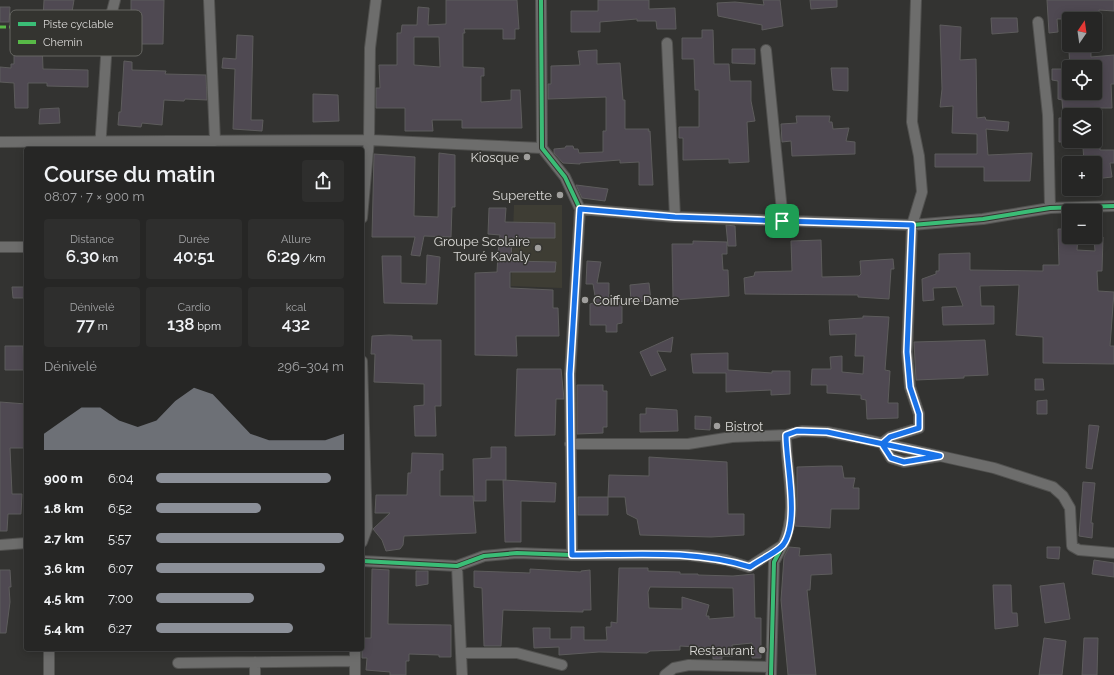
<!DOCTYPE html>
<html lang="fr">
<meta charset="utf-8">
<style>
:root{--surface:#262625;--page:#2e2e2d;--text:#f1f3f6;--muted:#a4a5a7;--line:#424342;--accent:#8c9099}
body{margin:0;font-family:Raleway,sans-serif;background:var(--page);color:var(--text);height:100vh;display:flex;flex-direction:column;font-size:15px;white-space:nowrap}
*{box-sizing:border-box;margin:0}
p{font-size:13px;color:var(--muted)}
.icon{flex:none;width:22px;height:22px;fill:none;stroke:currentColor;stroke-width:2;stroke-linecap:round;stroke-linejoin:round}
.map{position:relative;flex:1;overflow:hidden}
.drawer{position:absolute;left:24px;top:147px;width:340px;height:504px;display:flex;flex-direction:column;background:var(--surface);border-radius:4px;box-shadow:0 2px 10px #0003,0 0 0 1px var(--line)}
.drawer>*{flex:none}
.needle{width:26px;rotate:13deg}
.fabs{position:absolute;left:1062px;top:12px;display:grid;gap:8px}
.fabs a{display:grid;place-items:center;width:40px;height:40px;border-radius:4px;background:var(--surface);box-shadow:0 2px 10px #0003,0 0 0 1px var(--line);font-size:20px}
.pin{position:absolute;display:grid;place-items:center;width:34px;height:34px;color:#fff;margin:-17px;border-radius:8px;box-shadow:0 2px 6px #0006}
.round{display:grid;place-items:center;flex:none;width:42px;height:42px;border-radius:4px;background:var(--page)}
.overview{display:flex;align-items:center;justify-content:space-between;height:68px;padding:0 20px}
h1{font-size:22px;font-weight:600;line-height:30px}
.metrics{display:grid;grid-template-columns:repeat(3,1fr);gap:6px;height:68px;padding:4px 20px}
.metrics div{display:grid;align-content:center;border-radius:4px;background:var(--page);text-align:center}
.metrics b{font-size:17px;font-weight:600}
.metrics small{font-size:11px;font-weight:400}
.metrics p{font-size:11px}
.chart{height:112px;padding:8px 20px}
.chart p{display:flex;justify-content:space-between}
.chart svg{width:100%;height:72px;margin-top:4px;fill:var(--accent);opacity:.7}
ul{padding:0 20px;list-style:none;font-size:13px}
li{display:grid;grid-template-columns:64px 48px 1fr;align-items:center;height:30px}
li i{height:10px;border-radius:5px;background:var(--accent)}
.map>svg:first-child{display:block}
.built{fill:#3e3d34}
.building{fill:#4f4952;stroke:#5d5c5c;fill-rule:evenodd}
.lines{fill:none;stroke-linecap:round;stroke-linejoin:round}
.minor-casing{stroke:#51514f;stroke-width:12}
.minor{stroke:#6d6d6c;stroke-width:10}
.quiet{stroke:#58b947;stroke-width:3;stroke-dasharray:6 3;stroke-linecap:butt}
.cycleway-casing{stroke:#343430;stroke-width:6}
.cycleway{stroke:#3abd76;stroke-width:4}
.route-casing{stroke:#fff;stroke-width:8}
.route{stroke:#1a73e8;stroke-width:5}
.poi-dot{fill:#a09f9d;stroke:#343430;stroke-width:1.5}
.labels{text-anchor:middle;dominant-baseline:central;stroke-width:3;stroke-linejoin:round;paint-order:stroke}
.poi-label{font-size:13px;fill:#dad9d7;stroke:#343430;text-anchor:end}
.key{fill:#343430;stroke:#666662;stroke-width:1}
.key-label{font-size:11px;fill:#dad9d7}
</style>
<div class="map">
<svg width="1114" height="675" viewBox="0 0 1114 675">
<rect width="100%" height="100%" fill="#333331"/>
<path class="built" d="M514,205h48v83l-51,-2z"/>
<path class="building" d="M44,0h30l-3,18 -28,3z
M131,0h33l-1,44h-27l1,-11h-6z
M446,0h71l2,29h-4v10h-12v-10h-39l1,4h-2v34l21,1v8h-3v26l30,-2v-10h9l2,38h-60v-8h-30l1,11h-28v-23h-29v-20h4l-1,-23h18v-32h4l1,-8h15l1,-18 11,1 -1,17 18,-1zM414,37h25l1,30 -26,-2z
M598,0h51v9l26,-1 1,21h-19l-1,-8h-19v-2l-37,3v10h-29v-21h27z
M763,0h17l3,26 -21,4v-5l-44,-9 -1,-13 18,-1 29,3z
M810,0h27v7l-26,2z
M1047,0h67v11l-15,-1v5l-13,1v3h-29l1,13 -9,1z
M0,7h10l-1,15h-9z
M991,18h26l1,14 -26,2z
M940,25l21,2 -1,33 16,-1 1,59 8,-1 1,3 23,2 -1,9 -22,-2 2,26 44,-2 -2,28h-46v-14h-49v-13h42v-20l-25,-1 1,-27 -13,1 2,-18z
M702,30h11l1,34h15l1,17h21v20l4,20 -8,1 2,40 -20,1v-4l-46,1v-22h-4v-11h20v-37h-4l-1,-31h-12v-21h20z
M237,35l16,1 -2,84h12l-1,11 -29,-2 2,-60 -13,-1 1,-10 13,1z
M22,41h20l1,28 45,1v17l-41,-1v-3h-19v25h-13l-1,-25 -14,-1v-15l11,1v-4h3v-12h8z
M732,49h23v15l-23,-1z
M597,50v14l23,-1 3,37h2v29h24l-1,2h2l3,54h-14v-23l-19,1v-3l-40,3v1l-17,-1 -9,-10v-4l11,-1 1,-2h7l1,3h4l1,4 24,-1v-21h3v-34l-58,2v-15h3v-18l29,-1 -2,-14z
M1069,52h22v5l23,-2v29h-3l1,24h-25v5l-24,1 -1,-14 -4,-1v-18l-6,-1v-11h16l1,24h29v-2h4l-2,-24h-30z
M124,61l8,1v8l34,1 -1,3 41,1 1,25 -22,-1 -1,2 -20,-1 -2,25 -20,-2 -1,4 -23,-2 1,-13h2z
M831,68h17v23l-15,-1z
M313,94l25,1 1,26 -26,1z
M59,108l1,15 -21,1 1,-15z
M796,116h34l-1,6h3l1,7 16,-1 -3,13 9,1v12l-63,2 -1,-15 -9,1 -1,-18 16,-1z
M1059,118h10v24h-10z
M1100,147v3h14v13h-4l2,14 -17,2v-18h-11l-1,-13z
M439,153l16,2v52h-3l-1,30 -27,-1 -4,20 -9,-1 4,-18h-43l2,-83 41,3 -1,59 24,1z
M576,185l32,4 -3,12 -23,-3z
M489,208h17l-1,14 50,1v15h-43l-1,23 45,1 -1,10h-45v16l43,2v18h5l1,28h-43l1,20 -42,-1v-82l22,-1 1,-19 2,-18 -12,-1z
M726,225l9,1 1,20h-8z
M1058,229h11v8h9l-1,13 18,1 -1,-14h9l-1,34h-5l1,20 16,1 -4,54h4v18l-71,-1v-26l-27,-2 3,-50 -39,1 1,20h13v18l-51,1 -1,-18 21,-1 -7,-19 -23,1 1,12 -11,1 -1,-22 14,-5v-3h3v-17l31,-1v17l73,1v-6h16z
M821,240l1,37 37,-1 2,-2 -1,-13 33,-2 1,10h-3l-2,30 -31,-2v-2l-113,-1 -1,-16 10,-2 1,-4 37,-1 -1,-30z
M693,241l34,1v12h-5l1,16h5l1,26 -56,4 -1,-56h21z
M427,255l13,2 -3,47 -53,-1 -2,-47h19v27l25,1z
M587,261l14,1 -4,21h12v19l13,1v20l-5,1v8h-11v-7h-16v-21l6,-2 -3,-18h-7z
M649,283l2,18 -20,1 -1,-17z
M12,287h14v11h-13z
M863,316l26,1 -4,53 5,1 -2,32h10v15l-31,1 -1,-19 -5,-1v-4l-34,-2v-8h-16l1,-16h19l-1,-12 12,-1v16l21,2 1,-18h-9l1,-22 -26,1 -1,-15 34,-2z
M389,335l23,1v4h29v66h-6l1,30h-21l-1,-30 10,-1v-21l-50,-2 1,-28h-4l1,-18z
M673,337l-2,15 -14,-1 9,19 -15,6 -11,-24z
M985,340l3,35 -24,1v2l-48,2 -2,-38z
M5,346h18l1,24h-19z
M728,353v17l44,3v-2h18v23l-19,1v-5l-45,2v-19h-33l-2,-19z
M517,369h44l3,30h-8l-1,36 -40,1z
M1035,379h8l1,11h-9z
M577,385h26v6h4v36h-4v6l-26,1z
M1047,400v14h-10v-13z
M0,402l26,2v44h-16l2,46h10l-1,20h-13l-1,17h-7z
M646,408l31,2 1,21 -38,1v-18h6z
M695,416l16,1 -1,13 -15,-1z
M1089,425l10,1 -7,43 -6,-1z
M491,447h15v33h-20v21h-12l-1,-42 18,-1z
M412,453l31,1v16h-3v26h33l3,37 -72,3 -1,9 -3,4 -14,2 -4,-11 -9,-11 17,-16h-15l1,-18h31l1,-22h3z
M649,457l78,5 1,52h16v21l-33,2 -71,-2 -3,-16 -10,-5 -2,-17h-17l1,-22 40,1z
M828,466h14l2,12h11l-2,10h6v21h-28l-1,19 -35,-2 2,-21v-38z
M503,480l53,3 -1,19 -34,-1v41h-16z
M1083,482l12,1 -4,40h2l-1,15 -13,-2z
M578,497h30v18h-30z
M789,547l11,1 -1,8 32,-2 1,20 -21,1 -1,15h-3l9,85h-28l-7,-75 3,-43z
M1047,547h13l-1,12 -12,-1z
M1094,560l20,3v14l-22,-3z
M619,568h29v3l32,1v2h18v1l35,1 21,-2 1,44h6v40h-9v-15l-20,2 1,11h-11v3h-9v-11l-33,-2v4l-30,1 -3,2 -48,-1 -40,3v-8l-25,1 -1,-20h17v11h21v-12h13v13h23l-1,-13h5v-5l6,1zM650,587l83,1 1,29 -25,2v-3h-3l3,-11 -27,-8v12l-33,-1 -1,-16z
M372,569l17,1 -1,54 63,1v32h-12v-2l-30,-1v7h-3v14h-16v-3l-24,-2 1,-12h-5v-20h9z
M530,569l51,3v-1l9,-1 1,40h-8v2l-80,-2 -2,36h-17l-2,-58 -8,-1v-16l56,2z
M0,570h10l1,17h-2l1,15 -4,31h-6z
M416,571h12v13l-12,2z
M1064,583l6,36 -25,4 -5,-37z
M993,585h18l1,28h5l1,13 -23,3z
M1044,638l22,3 -4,34h-23z
M1084,638h14l-1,37h-15z"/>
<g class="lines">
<defs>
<path id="minor" d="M209,0l6,141
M541,0l1,148 23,29 15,32 95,8 237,8 71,-6 67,-11 64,-2
M916,0l-4,122 7,34 3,36 -10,33 -5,127 3,35 9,27v14l-29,9 -8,6 9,15 13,4 36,-6
M1038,22l10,93 2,93
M667,43l8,174
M766,50l17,171
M0,142l369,-2 173,8
M100,149l8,-122 7,-27
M362,218l7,-78 1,-92 6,-48
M0,247h26
M362,361l5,167 -5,14
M570,444h118l44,-7 54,-2
M0,545l26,-2
M783,545c16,-35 3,-73 3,-110l16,-4 25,1 32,6 135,30 59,19 10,9 7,12 2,38 7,4 35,3
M572,555l-2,-181 10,-165
M362,561l95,5 27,-10 33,-3 55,2h116l38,5 23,7 34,-22 -9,17 -3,113
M457,566l5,109
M461,653h56l45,12
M255,662v13
M178,663l177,-2
M49,675v-26
M355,675v-26
M665,675l9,-7 15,-3 82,2"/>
</defs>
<use href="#minor" class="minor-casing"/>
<use href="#minor" class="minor"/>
<path class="quiet" d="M0,27h108"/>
<defs>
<path id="cycleway" d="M541,0l1,148 23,29 15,32 95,8 237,8 71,-6 67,-11 64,-2
M362,561l95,5 27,-10 33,-3 55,2h116l38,5 23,7 34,-22 -9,17 -3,113"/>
</defs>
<use href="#cycleway" class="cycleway-casing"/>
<use href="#cycleway" class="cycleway"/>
</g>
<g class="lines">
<defs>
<path id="route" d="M782,221l-107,-4 -95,-8 -10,165 2,181c59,0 121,-6 178,12 8,-6 27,-15 33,-22 17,-23 3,-82 3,-110l11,-4 30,1 113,24 -36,6 -13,-4 -9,-14 8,-7 29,-9v-14l-9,-27 -3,-35 5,-127 -130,-4"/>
</defs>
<use href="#route" class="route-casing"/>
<use href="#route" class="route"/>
</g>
<g class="poi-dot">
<circle cx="527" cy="157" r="4"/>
<circle cx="560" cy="195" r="4"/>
<circle cx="538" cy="248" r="4"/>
<circle cx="585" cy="300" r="4"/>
<circle cx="717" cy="426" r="4"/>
<circle cx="762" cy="650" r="4"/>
</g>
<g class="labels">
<g class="poi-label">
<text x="519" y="157">Kiosque</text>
<text x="552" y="195">Superette</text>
<text x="530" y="241">Groupe Scolaire<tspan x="530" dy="15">Touré Kavaly</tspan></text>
<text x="593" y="300" text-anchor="start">Coiffure Dame</text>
<text x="725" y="426" text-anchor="start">Bistrot</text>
<text x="754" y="650">Restaurant</text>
</g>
</g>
<rect x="10" y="10" width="132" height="46" rx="6" class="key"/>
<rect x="18" y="22" width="18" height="4" fill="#3abd76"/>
<rect x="18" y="40" width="18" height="4" fill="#58b947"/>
<g class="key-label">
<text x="43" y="28">Piste cyclable</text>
<text x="43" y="46">Chemin</text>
</g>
</svg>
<div class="fabs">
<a><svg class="needle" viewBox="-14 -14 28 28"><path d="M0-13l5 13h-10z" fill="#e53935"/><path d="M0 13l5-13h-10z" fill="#a4a5a7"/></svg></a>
<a><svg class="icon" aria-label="locate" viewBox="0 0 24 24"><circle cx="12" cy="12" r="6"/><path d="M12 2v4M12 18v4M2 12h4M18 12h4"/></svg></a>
<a><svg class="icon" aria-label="layers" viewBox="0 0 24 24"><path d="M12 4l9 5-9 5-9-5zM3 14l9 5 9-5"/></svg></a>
<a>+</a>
<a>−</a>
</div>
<div class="pin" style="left:782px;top:221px;background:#1e9e55"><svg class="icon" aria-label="arrive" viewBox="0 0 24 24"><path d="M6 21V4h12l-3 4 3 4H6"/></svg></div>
<section class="drawer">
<div class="overview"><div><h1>Course du matin</h1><p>08:07 · 7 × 900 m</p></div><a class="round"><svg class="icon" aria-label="share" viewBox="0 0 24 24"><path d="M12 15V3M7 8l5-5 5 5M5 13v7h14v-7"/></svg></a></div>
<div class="metrics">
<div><p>Distance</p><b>6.30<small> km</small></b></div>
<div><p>Durée</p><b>40:51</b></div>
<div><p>Allure</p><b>6:29<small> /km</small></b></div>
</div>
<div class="metrics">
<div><p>Dénivelé</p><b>77<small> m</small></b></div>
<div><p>Cardio</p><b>138<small> bpm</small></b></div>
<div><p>kcal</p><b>432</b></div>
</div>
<div class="chart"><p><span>Dénivelé</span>296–304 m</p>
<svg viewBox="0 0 160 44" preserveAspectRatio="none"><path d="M0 44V34L10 26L20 18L30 18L40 26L50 30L60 26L70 14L80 6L90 10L100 22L110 34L120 38L130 38L140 38L150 38L160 34V44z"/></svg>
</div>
<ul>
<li><b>900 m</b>6:04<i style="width:93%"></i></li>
<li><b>1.8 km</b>6:52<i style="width:56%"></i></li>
<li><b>2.7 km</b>5:57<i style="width:100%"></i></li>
<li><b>3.6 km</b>6:07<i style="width:90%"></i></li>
<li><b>4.5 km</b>7:00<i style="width:52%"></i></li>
<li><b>5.4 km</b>6:27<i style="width:73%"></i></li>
</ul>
</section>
</div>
